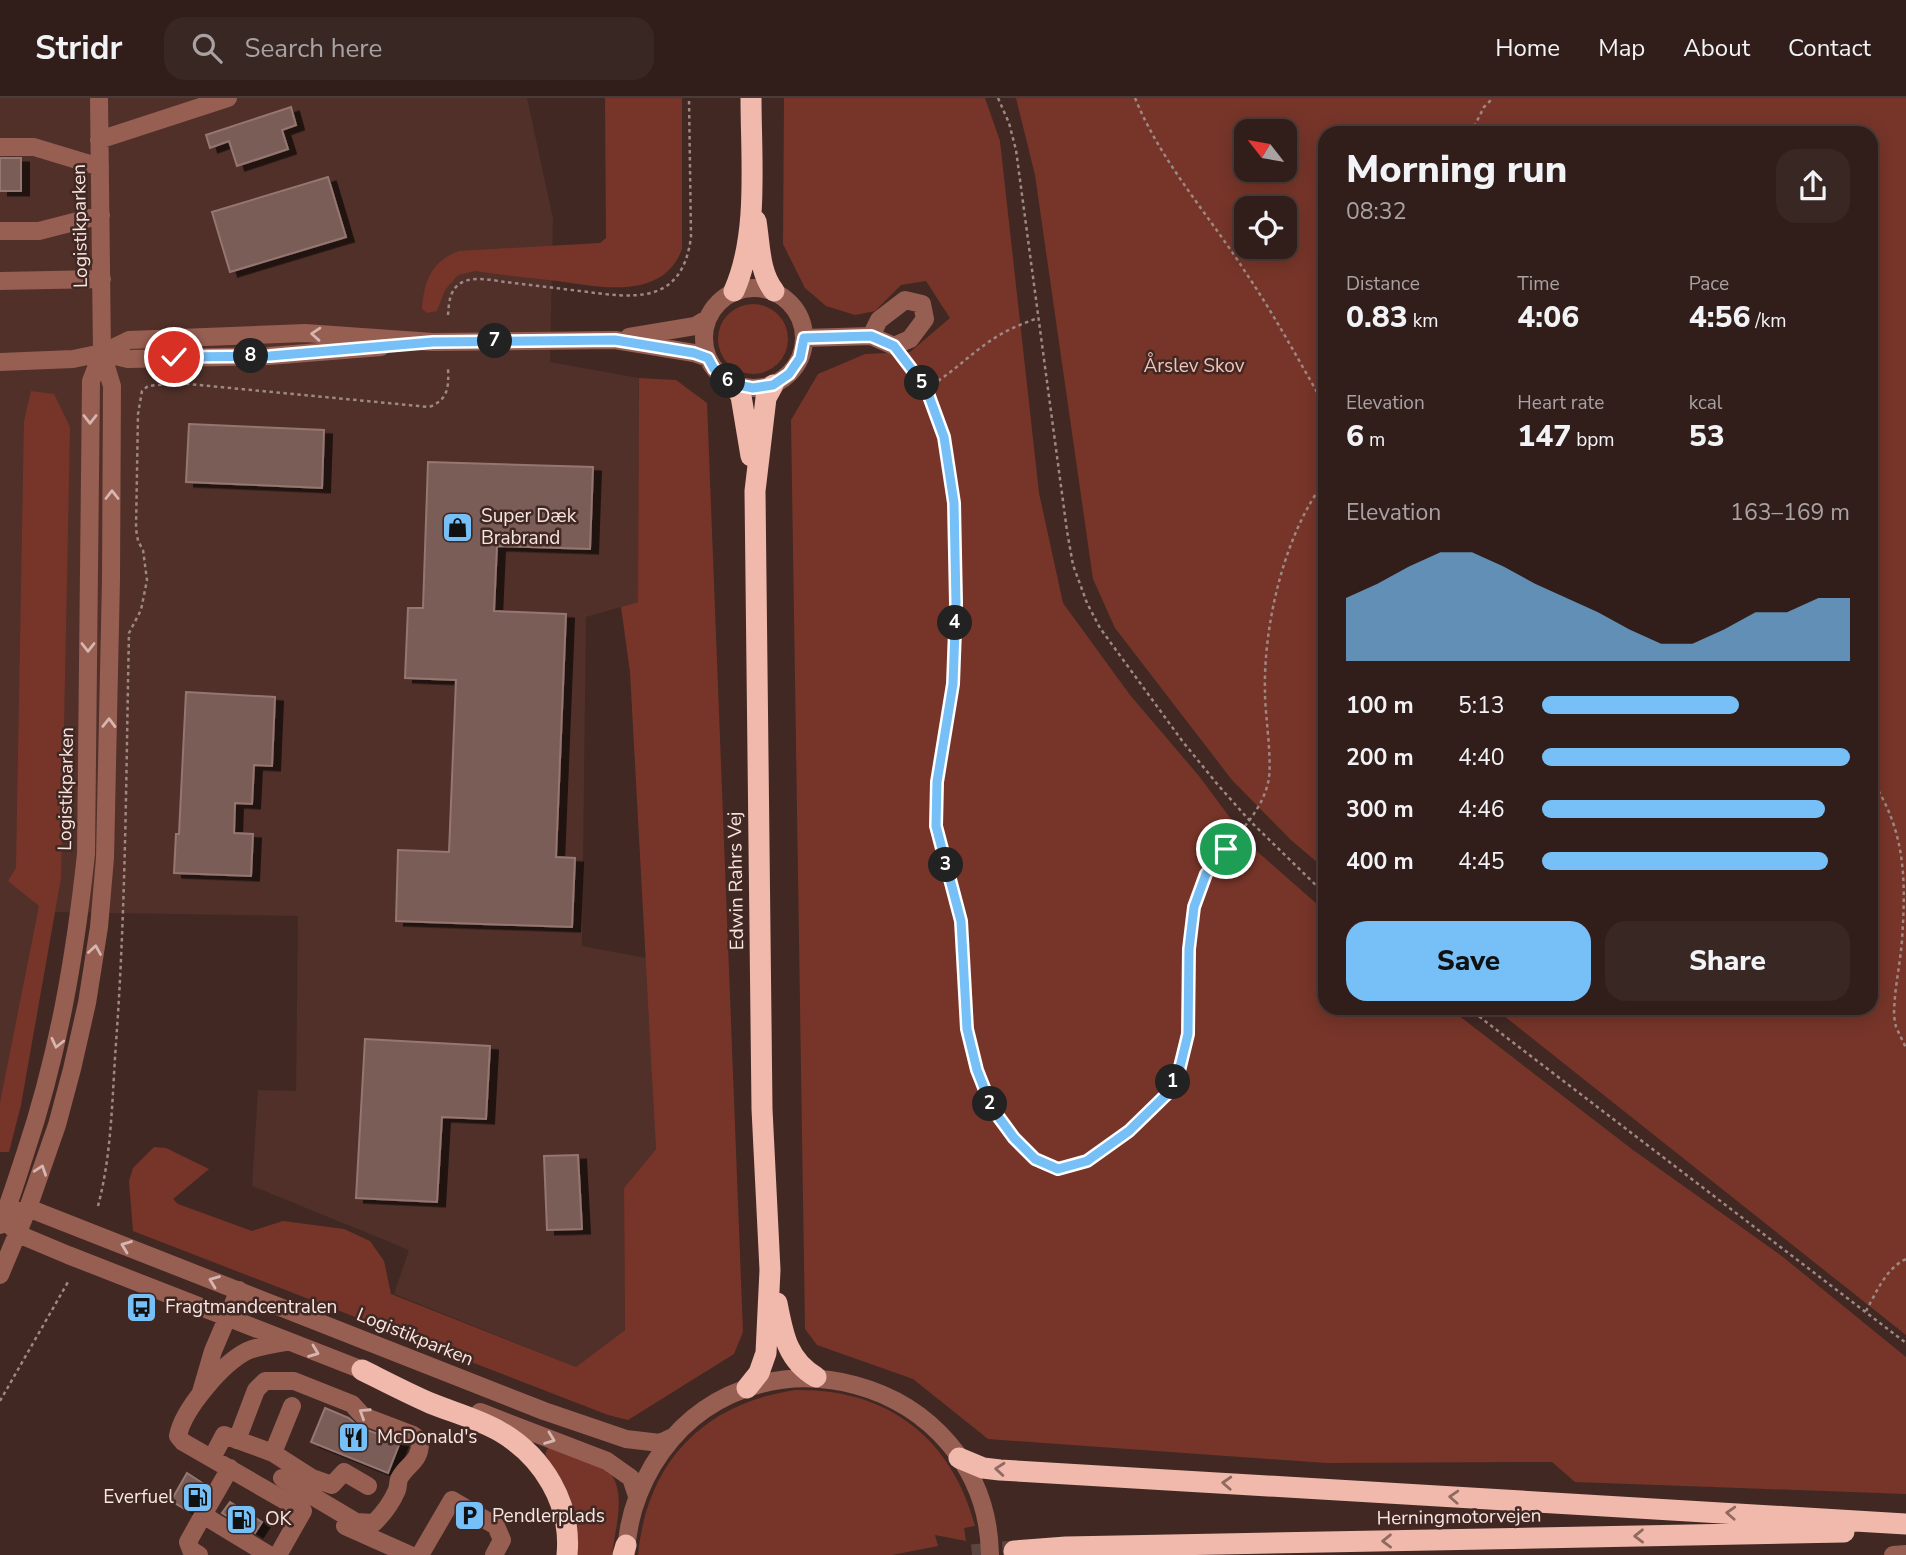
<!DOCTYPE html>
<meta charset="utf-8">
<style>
:root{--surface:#311e1a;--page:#392723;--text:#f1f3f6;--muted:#a8a2a2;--line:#4c3c39;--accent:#76c0f7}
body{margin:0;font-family:"Nunito Sans",sans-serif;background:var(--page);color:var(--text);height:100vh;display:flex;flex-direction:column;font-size:26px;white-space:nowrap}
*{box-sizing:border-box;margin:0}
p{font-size:23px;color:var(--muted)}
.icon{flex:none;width:38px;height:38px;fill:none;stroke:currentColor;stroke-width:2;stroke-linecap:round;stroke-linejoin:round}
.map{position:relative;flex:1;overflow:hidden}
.drawer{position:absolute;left:1318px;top:28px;width:560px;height:889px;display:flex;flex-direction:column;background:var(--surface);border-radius:21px;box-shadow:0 4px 18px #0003,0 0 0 2px var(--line)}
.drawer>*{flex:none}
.needle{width:46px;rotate:301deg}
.buttons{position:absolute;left:1234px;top:21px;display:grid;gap:14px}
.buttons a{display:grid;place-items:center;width:63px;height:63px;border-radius:14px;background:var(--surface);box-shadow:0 4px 18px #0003,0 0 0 2px var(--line);font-size:35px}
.pin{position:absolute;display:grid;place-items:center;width:60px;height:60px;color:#fff;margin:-30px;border:4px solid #fff;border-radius:50%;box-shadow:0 2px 7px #0007}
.km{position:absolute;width:35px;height:35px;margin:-18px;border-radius:50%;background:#222;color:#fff;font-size:19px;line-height:35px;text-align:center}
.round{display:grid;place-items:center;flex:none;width:74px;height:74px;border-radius:21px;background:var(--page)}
.head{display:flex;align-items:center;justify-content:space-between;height:119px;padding:0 28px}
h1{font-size:38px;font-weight:800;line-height:52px}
.stats{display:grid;grid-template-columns:repeat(3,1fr);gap:10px;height:119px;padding:7px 28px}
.stats div{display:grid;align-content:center}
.stats b{font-size:30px;font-weight:800}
.stats small{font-size:19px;font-weight:400}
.stats p{font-size:19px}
.chart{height:196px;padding:14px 28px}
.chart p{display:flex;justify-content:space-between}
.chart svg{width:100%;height:126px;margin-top:7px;fill:var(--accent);opacity:.7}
.button{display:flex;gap:14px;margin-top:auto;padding:14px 28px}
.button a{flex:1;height:80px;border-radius:21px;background:var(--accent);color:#111;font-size:28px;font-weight:800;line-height:80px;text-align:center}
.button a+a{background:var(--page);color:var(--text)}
ul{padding:0 28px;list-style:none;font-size:23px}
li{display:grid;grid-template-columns:112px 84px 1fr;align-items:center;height:52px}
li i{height:18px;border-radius:9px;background:var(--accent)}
header{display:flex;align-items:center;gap:42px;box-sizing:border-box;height:98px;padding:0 35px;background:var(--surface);border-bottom:2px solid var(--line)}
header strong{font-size:33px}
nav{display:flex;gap:38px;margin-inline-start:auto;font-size:24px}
.search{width:490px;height:63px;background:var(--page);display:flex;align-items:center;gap:18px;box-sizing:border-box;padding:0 24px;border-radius:21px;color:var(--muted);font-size:26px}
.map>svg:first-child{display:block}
.built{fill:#503029}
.green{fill:#773529;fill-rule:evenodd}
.building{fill:#7a5d57;stroke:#957670;stroke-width:2;filter:url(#shadow)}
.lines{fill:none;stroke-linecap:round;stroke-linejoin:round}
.highway-tunnel{stroke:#5c4440;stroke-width:21;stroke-dasharray:21 10;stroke-linecap:butt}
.path{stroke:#9e8884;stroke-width:2.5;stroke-dasharray:3.5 3.5;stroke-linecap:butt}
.minor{stroke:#975e52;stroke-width:18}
.highway{stroke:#f1b8ac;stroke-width:21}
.oneway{stroke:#d6b6b0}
.oneway2{stroke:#906961}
.route-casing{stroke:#fff;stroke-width:14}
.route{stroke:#76c0f7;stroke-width:9}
.labels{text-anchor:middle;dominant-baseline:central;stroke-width:5;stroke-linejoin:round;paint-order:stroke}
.street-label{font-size:19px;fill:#f8e6e2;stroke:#412823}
.park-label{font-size:19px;fill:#f3c3b9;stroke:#412823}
.poi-label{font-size:19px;fill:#f8e6e2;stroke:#412823;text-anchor:start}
</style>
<header>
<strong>Stridr</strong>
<div class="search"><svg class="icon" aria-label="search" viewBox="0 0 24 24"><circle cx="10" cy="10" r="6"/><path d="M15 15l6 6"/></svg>Search here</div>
<nav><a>Home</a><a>Map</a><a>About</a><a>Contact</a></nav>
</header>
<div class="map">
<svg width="1906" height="1457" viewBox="0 0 1906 1457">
<defs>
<filter id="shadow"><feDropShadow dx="8" dy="4.5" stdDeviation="0" flood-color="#0009"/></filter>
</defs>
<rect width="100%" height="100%" fill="#412823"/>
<path class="built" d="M0,0h527l26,120 -3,144 89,16 -1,224 -52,15 -4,329 69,13 5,190 -32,39 1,142 -49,37 -182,-73 15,-44 -157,-64 6,-96 38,1 2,-175 -254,-4 -44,231z"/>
<path class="green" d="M605,0h77v151c-19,52 -82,38 -125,32 -27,-3 -55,-6 -82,-10l-17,4 -13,15 -8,21 -10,2 -5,-4c2,-27 9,-48 37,-58l141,-8 6,-5z
M784,0h201l15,43 39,352 24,110 67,92 69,81 52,70 74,65v97h124l184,142 150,107 123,100v137l-331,-12 -23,-20 -226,1 -338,-24 -75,-60 -96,-34 -12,-16 -14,-909 27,-46 47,-20 45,-2 40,-34 -24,-37 -25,4 -26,26 -20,4 -29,-9 -21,-18 -22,-44z
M1016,0h890v1237l-412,-327h377v-875h-546v736l-34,-29 -59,-60 -117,-152 -22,-49 -58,-404zM1246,33h38v39h-38zM1246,110h38v39h-38z
M718 241a35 35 0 1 1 70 0a35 35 0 1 1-70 0Z
M639,280l37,2 31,23 36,929 -9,22 -106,66 -20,-5 -475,-184 -4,-50 4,-13 21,-21 12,1 43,21 -36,30 5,5 74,27 31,-10 61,8 26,12 14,20 7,33 185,73 49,-37 -1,-142 32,-39 -26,-477 -9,-65 17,-5z
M31,293l23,3 16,33 -9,451 -40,227 -12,47h-9v-49l39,-197 -31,-25 8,-13 8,-447z
M795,1292c92,-2 157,48 180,136l-11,2 2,13 -31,-6 3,11 -46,9h-254c9,-93 65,-151 157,-165z
M549,1348c16,6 33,10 48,17 35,16 18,63 15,92h-35c3,-46 -8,-64 -32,-101z"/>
<path class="building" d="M291,9l5,18 -14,5 6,19 -51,17 -8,-25 -19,7 -4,-13z
M0,60h21v33h-21z
M328,79l18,60 -116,35 -18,-60z
M189,326l135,6 -2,58 -136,-6z
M428,364l165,5 -3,82 -93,-3 -3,65 72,3 -10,243 19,1 -3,69 -176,-6 2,-71 51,2 7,-172 -51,-2 3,-70h15z
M186,594l89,5 -3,69 -18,-1 -2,39 -17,-1 -1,30 19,1 -2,42 -77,-3 2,-39h3z
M365,941l125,7 -4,73 -44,-2 -5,85 -81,-4z
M578,1057l4,74 -35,1 -3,-74z
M325,1310l24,10 10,9 41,15 -12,31 -77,-31z
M187,1375l17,11 -16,27 -17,-10z
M230,1404l32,20 -7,11 -33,-20z"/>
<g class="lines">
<path class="highway-tunnel" d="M972,1457l42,-4"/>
<path class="path" d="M998,0l11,25 7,27 51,381 6,34 14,38 13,25 83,114 35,43 32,36 75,73
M1135,0c26,64 74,117 111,175 29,43 53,88 79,133
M1471,35l13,-26 9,-9
M448,217c1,-11 1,-22 10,-30 12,-10 33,-5 47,-3 25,3 50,6 75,9 54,7 102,15 111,-54l-2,-139
M905,262c6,9 14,18 20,27 20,34 27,80 29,119 3,59 5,124 -2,182 -6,44 -16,87 -16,131 1,35 20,70 25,105 5,35 0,72 6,107 8,44 26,85 57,117 20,20 40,26 66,11 27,-15 56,-39 76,-64 13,-16 20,-41 22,-61 1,-14 0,-28 0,-42 0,-35 1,-71 14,-105 14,-39 56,-62 66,-104 5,-19 -3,-68 -3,-90 -2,-66 19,-159 60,-212
M926,290c21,-11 38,-28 57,-42 17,-13 35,-21 55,-28
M1871,681c35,52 35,101 31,161 -2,26 -8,50 -8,76l2,11 10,21
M1468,910l438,335
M98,1108c14,-53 14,-108 18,-163 10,-137 10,-274 13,-410l12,-23 6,-30 -4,-30 -5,-9 -2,-12 2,-115 4,-23 6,-5 30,-3 251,24c19,-7 20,-20 19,-38
M1866,1213c10,-18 20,-43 40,-52
M0,1303l68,-119"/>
<path class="minor" d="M99,42l129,-42
M0,49h34l66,20
M0,133h39l62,-16
M0,183l102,-2
M704 240a50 50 0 1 1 100 0a50 50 0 1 1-100 0Z
M629,239l66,-11 12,-7
M804,240l67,-2 23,10 16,-7 15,-20 -3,-15 -17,-4 -26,20 -8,16
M102,255l26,6 141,-3 112,-9
M0,264l73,-3 29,-6 27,-13 176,-7 128,9 182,-2 79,13 14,5
M18,1114l10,-4 516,203 82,28 34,4 13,-6
M0,1127c10,-23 17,-47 25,-71 33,-98 50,-197 61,-300l5,-473 11,-28
M10,1127l8,9 50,21 307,120
M0,1177l28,-67 29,-83 15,-56 15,-66 12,-76 6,-69 6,-279 1,-193 -10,-33 -3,-255
M201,1294l12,-41 26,-61
M480,1314l127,49 24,17 6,18
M237,1342l19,-50 9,-9h29l58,23 11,12 50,19 7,5c1,23 -13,23 -21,39 -1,3 -1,8 -2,11 -5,12 -14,24 -23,33l-18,-1 -74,-44
M273,1355l19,-47
M212,1360l12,-23 49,18 39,25 20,7 12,-13 24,14
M230,1370l-27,47 66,40
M345,1428l65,29
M199,1457l-8,-5 -3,-8 15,-27
M278,1457l25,-44 -120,-69 -5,-6c5,-27 45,-73 69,-85 12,-5 25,-7 38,-9
M420,1457l32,-55 44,26 6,14 -8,15
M626,1457c1,-32 11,-63 27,-90 93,-154 334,-89 337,90
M1893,1457l13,-1"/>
<path class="highway" d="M756,123c4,24 3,51 18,70
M734,193c25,-56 17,-132 17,-193
M733,286l8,12 10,60
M777,1205c6,31 10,57 39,74
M362,1272c22,11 45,23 68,33 22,9 48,16 69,28 44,25 73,73 68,124
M747,1290l12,-15 7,-20 4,-83 -8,-161 -7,-618 11,-93 7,-13
M959,1360l24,10 17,2 906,54
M1014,1453l52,-4 778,-15
M623,1457l3,-10"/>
</g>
<defs><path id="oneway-chevron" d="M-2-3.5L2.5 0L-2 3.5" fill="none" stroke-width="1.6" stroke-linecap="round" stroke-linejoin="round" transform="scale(1.75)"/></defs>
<g class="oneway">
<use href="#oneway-chevron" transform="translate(316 236) rotate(-176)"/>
<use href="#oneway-chevron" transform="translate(90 321) rotate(90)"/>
<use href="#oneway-chevron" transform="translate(112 397) rotate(-90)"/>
<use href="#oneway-chevron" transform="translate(88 549) rotate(90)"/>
<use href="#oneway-chevron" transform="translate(109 625) rotate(-89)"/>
<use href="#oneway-chevron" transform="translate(95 852) rotate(-81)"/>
<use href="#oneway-chevron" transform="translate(57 945) rotate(103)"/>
<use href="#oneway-chevron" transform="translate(41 1072) rotate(-71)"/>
<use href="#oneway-chevron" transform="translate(126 1148) rotate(-159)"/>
<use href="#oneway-chevron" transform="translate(214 1183) rotate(-159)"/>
<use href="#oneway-chevron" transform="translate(314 1254) rotate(21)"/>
<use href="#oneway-chevron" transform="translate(364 1315) rotate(-147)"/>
<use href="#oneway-chevron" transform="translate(550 1341) rotate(21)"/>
</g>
<g class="oneway2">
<use href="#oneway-chevron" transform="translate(1000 1371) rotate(-175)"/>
<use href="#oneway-chevron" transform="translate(1227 1385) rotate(-177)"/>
<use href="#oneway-chevron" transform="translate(1454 1399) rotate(-177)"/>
<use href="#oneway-chevron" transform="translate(1731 1415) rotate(-177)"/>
<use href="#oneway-chevron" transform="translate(1639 1438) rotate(179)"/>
<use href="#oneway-chevron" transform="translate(1387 1443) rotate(179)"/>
</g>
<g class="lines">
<defs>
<path id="route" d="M174,259l96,-1 163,-14 182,-2 79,13 14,5 6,11 19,15 20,4 20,-3 16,-11 11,-16 4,-20 67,-2 23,10 32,42 18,49 10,66 2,100 -3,81 -16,98 -1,44 25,95 6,108 10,41 15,38 22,30 21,21 23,10 29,-8 42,-30 38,-37 12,-23 9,-37 1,-85 5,-42 12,-33 20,-25"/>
</defs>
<use href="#route" class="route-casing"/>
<use href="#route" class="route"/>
</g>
<defs>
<symbol id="shop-square" viewBox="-11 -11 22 22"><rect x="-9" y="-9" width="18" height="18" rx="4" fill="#76c0f7" stroke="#412823"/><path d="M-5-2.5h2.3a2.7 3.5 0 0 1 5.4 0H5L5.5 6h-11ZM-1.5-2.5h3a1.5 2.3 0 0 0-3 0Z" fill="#111"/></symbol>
<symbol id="bus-square" viewBox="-11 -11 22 22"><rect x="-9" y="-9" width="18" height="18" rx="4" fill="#76c0f7" stroke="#412823"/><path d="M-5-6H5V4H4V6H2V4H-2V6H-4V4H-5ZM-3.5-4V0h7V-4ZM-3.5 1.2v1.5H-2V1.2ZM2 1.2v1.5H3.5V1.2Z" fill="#111"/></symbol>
<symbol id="restaurant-square" viewBox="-11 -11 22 22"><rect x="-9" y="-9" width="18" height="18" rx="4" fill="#76c0f7" stroke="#412823"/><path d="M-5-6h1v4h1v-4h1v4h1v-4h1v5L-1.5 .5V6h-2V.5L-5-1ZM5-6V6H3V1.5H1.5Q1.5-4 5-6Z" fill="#111"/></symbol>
<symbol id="fuel-square" viewBox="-11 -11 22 22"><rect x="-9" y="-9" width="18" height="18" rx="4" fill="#76c0f7" stroke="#412823"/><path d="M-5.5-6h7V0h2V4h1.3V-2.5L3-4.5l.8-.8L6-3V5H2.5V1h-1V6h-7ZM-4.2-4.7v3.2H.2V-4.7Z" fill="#111"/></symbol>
<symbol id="parking-square" viewBox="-11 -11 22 22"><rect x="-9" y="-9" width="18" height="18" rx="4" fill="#76c0f7" stroke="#412823"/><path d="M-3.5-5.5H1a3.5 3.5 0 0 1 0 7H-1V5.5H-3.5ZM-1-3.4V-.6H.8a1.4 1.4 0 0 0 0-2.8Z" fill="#111"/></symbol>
</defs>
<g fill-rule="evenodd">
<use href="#shop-square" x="440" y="412" width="35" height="35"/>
<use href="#bus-square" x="124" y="1192" width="35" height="35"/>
<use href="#restaurant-square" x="336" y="1322" width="35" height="35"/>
<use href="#fuel-square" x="180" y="1382" width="35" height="35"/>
<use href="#parking-square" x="452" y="1400" width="35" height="35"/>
<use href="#fuel-square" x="224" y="1404" width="35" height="35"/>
</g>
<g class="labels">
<g class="street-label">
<text transform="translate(80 128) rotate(-91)">Logistikparken</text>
<text transform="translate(66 691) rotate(-89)">Logistikparken</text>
<text transform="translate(736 783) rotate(-91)">Edwin Rahrs Vej</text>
<text transform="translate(415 1239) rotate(22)">Logistikparken</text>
<text transform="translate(1459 1419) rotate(-1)">Herningmotorvejen</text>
</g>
<g class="park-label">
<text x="1194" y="268">Årslev Skov</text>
</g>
<g class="poi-label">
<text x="481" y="418">Super Dæk<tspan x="481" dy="22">Brabrand</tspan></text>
<text x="165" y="1209">Fragtmandcentralen</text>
<text x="377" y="1339">McDonald's</text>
<text x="174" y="1399" text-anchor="end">Everfuel</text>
<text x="492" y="1418">Pendlerplads</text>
<text x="265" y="1421">OK</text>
</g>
</g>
</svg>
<div class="buttons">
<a><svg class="needle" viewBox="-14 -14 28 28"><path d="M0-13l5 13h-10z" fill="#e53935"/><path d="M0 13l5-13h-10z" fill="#a8a2a2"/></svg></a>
<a><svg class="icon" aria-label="locate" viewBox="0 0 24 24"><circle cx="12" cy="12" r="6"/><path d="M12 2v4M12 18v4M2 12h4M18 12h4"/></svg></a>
</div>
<div class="pin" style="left:1226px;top:751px;background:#1e9e55"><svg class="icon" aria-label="arrive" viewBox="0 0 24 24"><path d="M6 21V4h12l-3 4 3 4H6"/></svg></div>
<div class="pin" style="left:174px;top:259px;background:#d93025"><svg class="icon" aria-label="check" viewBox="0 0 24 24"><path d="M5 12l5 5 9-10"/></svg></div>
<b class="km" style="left:1173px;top:984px">1</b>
<b class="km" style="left:990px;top:1006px">2</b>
<b class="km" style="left:946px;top:767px">3</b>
<b class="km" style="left:955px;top:525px">4</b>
<b class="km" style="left:922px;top:285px">5</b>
<b class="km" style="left:728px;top:283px">6</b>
<b class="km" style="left:495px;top:243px">7</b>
<b class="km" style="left:251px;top:258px">8</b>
<section class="drawer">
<div class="head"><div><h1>Morning run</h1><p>08:32</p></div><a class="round"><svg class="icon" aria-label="share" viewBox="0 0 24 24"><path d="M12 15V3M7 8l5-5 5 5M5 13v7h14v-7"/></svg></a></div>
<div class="stats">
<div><p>Distance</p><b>0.83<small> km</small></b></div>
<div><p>Time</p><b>4:06</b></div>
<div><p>Pace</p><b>4:56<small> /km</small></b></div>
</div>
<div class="stats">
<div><p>Elevation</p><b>6<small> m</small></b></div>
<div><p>Heart rate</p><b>147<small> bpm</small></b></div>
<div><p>kcal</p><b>53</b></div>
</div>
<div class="chart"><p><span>Elevation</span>163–169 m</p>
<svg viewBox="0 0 160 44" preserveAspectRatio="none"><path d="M0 44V22L10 17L20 11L30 6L40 6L50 11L60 17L70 22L80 27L90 33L100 38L110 38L120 33L130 27L140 27L150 22L160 22V44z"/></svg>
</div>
<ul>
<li><b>100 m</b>5:13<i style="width:64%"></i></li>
<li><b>200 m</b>4:40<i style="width:100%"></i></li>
<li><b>300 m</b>4:46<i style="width:92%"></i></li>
<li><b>400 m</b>4:45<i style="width:93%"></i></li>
</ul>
<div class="button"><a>Save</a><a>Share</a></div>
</section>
</div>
